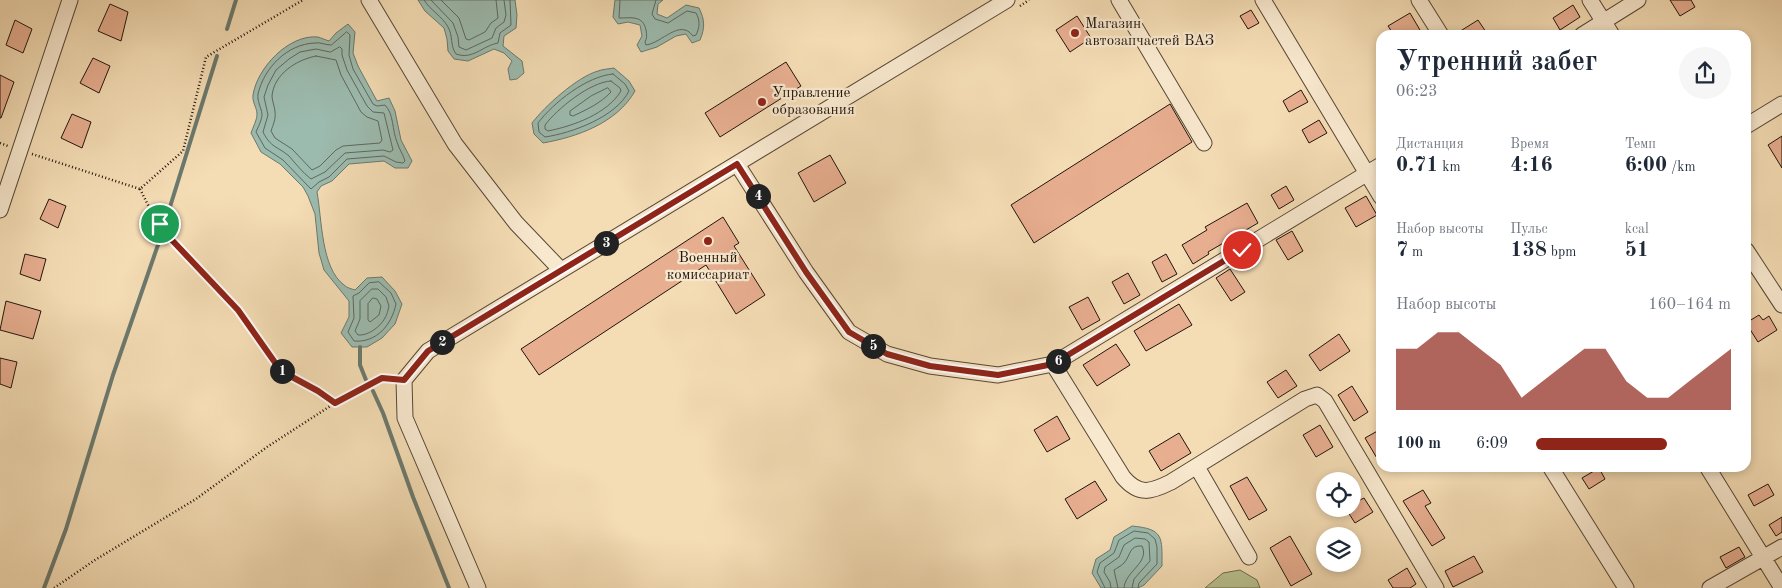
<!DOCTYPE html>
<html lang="ru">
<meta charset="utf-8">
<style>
:root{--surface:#fff;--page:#f6f6f7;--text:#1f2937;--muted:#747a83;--accent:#8f2418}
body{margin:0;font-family:"Old Standard TT",serif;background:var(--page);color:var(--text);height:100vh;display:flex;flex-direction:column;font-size:19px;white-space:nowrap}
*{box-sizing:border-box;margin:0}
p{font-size:16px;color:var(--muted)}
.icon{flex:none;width:28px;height:28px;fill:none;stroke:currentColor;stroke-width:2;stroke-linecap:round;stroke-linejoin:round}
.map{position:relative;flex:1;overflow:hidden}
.side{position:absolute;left:1376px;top:30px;width:375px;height:442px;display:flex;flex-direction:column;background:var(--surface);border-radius:15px;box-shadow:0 2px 8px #0003}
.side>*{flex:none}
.fabs{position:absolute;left:1316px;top:472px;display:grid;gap:10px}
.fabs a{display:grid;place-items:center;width:45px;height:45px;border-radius:50%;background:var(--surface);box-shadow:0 2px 8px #0003;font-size:25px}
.pin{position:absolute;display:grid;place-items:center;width:42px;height:42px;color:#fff;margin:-21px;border:2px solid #fff;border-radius:50%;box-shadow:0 1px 5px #0007}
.km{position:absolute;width:25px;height:25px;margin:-12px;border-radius:50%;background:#222;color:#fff;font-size:14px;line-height:25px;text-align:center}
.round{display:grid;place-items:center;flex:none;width:52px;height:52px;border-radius:26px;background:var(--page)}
.head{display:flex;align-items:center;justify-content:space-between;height:85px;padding:0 20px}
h1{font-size:28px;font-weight:800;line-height:38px}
.figures{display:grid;grid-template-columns:repeat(3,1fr);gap:8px;height:85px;padding:5px 20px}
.figures div{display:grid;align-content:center}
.figures b{font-size:21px;font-weight:800}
.figures small{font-size:14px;font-weight:400}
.figures p{font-size:14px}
.chart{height:140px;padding:10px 20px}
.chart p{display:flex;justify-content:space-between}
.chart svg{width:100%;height:90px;margin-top:5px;fill:var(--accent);opacity:.7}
ul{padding:0 20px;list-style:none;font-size:16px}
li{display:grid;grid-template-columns:80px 60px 1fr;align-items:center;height:38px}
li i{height:12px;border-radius:6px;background:var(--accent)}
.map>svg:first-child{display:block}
.green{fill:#b9c18f;stroke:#6d6b4e}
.water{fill:#9cbbaf;stroke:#6b796e}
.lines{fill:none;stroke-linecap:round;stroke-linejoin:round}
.shore{stroke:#5e685e;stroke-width:1}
.stream{stroke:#6b796e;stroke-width:4}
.building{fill:#e7ae90;stroke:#21150c}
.minor-casing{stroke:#564736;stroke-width:17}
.path{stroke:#21150c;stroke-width:2.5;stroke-dasharray:1 2.5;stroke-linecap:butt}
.minor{stroke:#f8e8ce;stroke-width:15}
.route-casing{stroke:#fff;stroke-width:10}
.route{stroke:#8f2418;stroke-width:6}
.poi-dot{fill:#8f2418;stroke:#f8e8ce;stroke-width:2}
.labels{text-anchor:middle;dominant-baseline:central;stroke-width:4.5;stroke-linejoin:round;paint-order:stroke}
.poi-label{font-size:15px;fill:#21150c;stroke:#f8e8ce;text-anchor:start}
</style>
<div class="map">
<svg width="1782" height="588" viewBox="0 0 1782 588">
<rect width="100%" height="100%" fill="#f4dcb4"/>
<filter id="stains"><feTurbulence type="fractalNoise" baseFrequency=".004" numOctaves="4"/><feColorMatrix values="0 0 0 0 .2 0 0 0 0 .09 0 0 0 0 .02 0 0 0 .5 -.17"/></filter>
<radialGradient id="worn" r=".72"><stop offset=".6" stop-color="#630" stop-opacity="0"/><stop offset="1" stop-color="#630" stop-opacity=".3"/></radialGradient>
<path class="green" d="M1240,570l17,10 3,8h-55l18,-15z"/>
<path class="water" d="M418,0h97l2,15 -1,13 -12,8 -1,10 19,15 2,12 -7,6 -7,1 -2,-11 4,-8 -8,-8 -10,-4 -26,12 -14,-2 -6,-8 -1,-12 -3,-11 -19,-17z
M615,0h48l-5,4 -1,10 10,4 19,-13 13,3c6,12 6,20 1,32l-8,3 -6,-9 -10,2 -19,11 -16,5 -4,-7 5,-9 -2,-11 -12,-3 -10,2 -5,-7z
M348,24l7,8 -2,21 5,13 19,35 12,-3 6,13 6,29 11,21 -4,7h-13l-11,-7 -35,3 -17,17 -11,5 -4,6c5,27 4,76 27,93 3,3 8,4 11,5l12,-12 15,-1 13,14 7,13 -7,20 -13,14 -15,9h-15l-11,-14 8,-16v-16l-25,-31 -5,-17 -4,-39 -7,-18 -5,-9 -23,-23 -19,-12 -10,-19c2,-6 6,-13 6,-19 0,-6 -5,-12 -4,-19 4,-27 36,-61 65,-58 3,1 8,3 11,4l7,-8z
M614,68l15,13 6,10c-18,32 -58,46 -92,52l-9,-9 -2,-11c13,-17 45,-46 66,-52 5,-2 11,-2 16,-3z
M1132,526c32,3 30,11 30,40l-18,19 -6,3h-37l-9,-15 4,-14 14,-9 4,-13z"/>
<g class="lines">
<path class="shore" d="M424,0c6,10 18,16 24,27 5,8 2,19 8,27 17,6 26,-8 42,-11l2,-10 11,-8 -1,-25
M431,0l22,23 5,14 1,10 7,3 26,-12 4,-10 8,-6 2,-7 -2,-15
M441,0l18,18 7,21 3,1 16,-8 6,-9 7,-5 -2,-18
M620,0l-1,18c12,0 24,-3 27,12 1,5 1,8 -1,12l1,3c16,-2 34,-27 47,-9l3,-1c4,-8 4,-15 0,-22l-9,-2 -19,12 -13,-4 -3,-5 4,-14
M347,32l3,3 -1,20 4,14 20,35 4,2 8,-1c9,9 7,25 12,37 2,7 6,12 8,19l-2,2 -7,-1 -12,-6 -37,3 -18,18 -10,5 -8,7 -28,-29 -18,-12 -9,-16c2,-5 6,-12 6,-18 -1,-7 -5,-13 -4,-20 6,-26 29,-50 57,-51 6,-1 10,2 16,2z
M340,47l2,2v6l5,15 20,36 6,6 11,1 9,37 -3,2 -7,-2 -38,3 -20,19 -14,7c-9,-7 -15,-15 -22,-23 -12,-10 -18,-8 -26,-24l5,-17 -4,-18 4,-12 8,-15 13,-11 11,-7 16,-3 14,3z
M316,56l20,4 5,15 20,37 6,5 11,4 4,19 -2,3 -37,3 -7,4 -16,16 -8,4 -20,-21 -17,-11 -4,-7c2,-6 5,-12 4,-19 0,-5 -3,-11 -3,-16 2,-22 24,-36 44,-40z
M613,74l12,10 4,7c-13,26 -57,42 -84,46l-6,-5 -1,-9c15,-20 49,-47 75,-49z
M611,81l9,7 1,3c-14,23 -48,35 -73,40l-3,-2v-4c12,-16 45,-43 66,-44z
M608,88l3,4c-10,11 -25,18 -38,24l-3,-1v-4l21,-15z
M379,282l12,11 5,11c-4,20 -19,39 -42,37l-6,-9 6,-14 -1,-22 6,-3 10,-10z
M372,289h6l8,8 3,9c-1,4 -2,9 -4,12 -5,9 -17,18 -27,17l-3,-4 5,-12v-18z
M373,298l4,1 4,7 -2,9 -9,7 -2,-2v-16z
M1105,588l-8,-16 3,-9 14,-10 5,-13 15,-9 14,2 7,6 2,8v17l-18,19 -1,5
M1111,588l-1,-6 -6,-10 1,-5 14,-10 5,-12 11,-7 10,1 4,3 1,19 -16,18 -2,9
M1118,588l-4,-18c3,-2 7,-4 10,-7 7,-8 5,-18 18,-17 8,17 -17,25 -18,42"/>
<path class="stream" d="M227,29l9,-29
M360,347v18l6,15
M373,391l10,22 30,84 36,91
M44,588l22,-59 47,-154 47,-136 57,-183"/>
</g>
<path class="building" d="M1670,0h21l4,7 -15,9z
M110,4l18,8 -7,29 -23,-10z
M1573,5l7,12 -20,13 -7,-12z
M1251,10l8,13 -11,6 -8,-13z
M1410,13l10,17 -8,5h-18l-6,-9z
M1077,16l14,22 -21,14 -14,-22z
M15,20l17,9 -9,24 -17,-8z
M1478,20l10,15h-34z
M93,58l17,8 -11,27 -19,-10z
M786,62l15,24 -81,51 -15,-24z
M0,75l14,7 -13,36h-1z
M1301,90l7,12 -19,10 -6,-11z
M1170,104l22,38 -158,101 -23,-38z
M72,114l19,8 -9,26 -21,-10z
M1319,120l8,13 -18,10 -7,-13z
M1782,136v32l-14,-23z
M830,155l16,28 -32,19 -16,-29z
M1286,186l8,14 -15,9 -8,-14z
M1366,196l11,19 -21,12 -11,-19z
M49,199l17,7 -8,22 -18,-9z
M1247,203l11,20 -50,29 1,2 -16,10 -11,-19 25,-15 -2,-3z
M723,217l16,26 -5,3 31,49 -29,19 -30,-49 -167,110 -18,-26z
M1292,231l11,20 -15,9 -12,-20z
M25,254l21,5 -6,22 -20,-7z
M1166,254l11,20 -15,8 -10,-20z
M1230,269l15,23 -14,9 -15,-23z
M1128,273l12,22 -16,9 -12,-22z
M1088,297l12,23 -18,10 -13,-23z
M6,301l35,10 -8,28 -33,-9z
M1179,304l13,21 -46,26 -12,-20z
M1759,315l4,5 6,-4 8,14 -19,12 -12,-19z
M1339,334l11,17 -30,20 -11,-16z
M1116,344l14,21 -33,21 -14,-21z
M0,358l17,4 -6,26 -11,-4z
M1286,370l11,16 -19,12 -11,-16z
M1352,386l16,26 -14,9 -16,-26z
M1057,416l13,23 -23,13 -13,-22z
M1320,425l13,22 -17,10 -13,-22z
M1381,429v36l-16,-27z
M1179,433l12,20 -30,18 -12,-20z
M1599,468l6,11 -16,10 -7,-11z
M1247,477l20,33 -18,10 -19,-34z
M1095,481l12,19 -30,19 -12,-20z
M1768,484l6,11 -20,11 -6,-11z
M1423,490l8,13 -6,3 20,32 -13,8 -29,-45z
M1364,498l9,14 -18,11 -9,-14h6v-5z
M1782,517v15l-6,4 -7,-11z
M1290,536l22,38 -21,12 -21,-38z
M1739,547l6,10 -19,11 -6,-11z
M1474,556l9,16 -30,15 -8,-16z
M1407,568l9,16 -6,4h-17l-5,-8z"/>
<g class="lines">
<defs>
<path id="minor" d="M369,0l86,144 61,79 45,47
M1119,0l85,143
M1263,0l118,197
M1419,0l22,35
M1590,0l22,35
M1582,35l56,-35
M1746,126l36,-22
M737,164l69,108 43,60 38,22 43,12 68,9 55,-11 328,-199
M0,210l70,-210
M1746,250l36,55
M1053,364l70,113c16,19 28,15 48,5l134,-83 12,-4 8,6 111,187
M1197,467l52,90
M1551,468l75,120
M1708,468l74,120
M478,588l-73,-170 -1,-38 24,-29 579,-351
M1710,588l72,-41"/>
</defs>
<use href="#minor" class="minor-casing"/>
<path class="path" d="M1020,6l9,-6
M0,143l8,3
M32,154l108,35 43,-38 23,-94 97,-57
M140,189l10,20 19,29 69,73 43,60 37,20 17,12 48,-25 7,1
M54,588l41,-28 101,-61 71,-52 68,-44"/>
<use href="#minor" class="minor"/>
</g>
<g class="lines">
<defs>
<path id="route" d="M160,224l10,14 68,72 43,61 37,20 17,12 47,-25 22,2 24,-29 309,-187 69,108 43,60 38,22 43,12 68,9 55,-11 189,-114"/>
</defs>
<use href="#route" class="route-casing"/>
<use href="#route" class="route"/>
</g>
<g class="poi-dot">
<circle cx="1075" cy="33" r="5"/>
<circle cx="762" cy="102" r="5"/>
<circle cx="708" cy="241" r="5"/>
</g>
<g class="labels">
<g class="poi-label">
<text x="1085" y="24">Магазин<tspan x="1085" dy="17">автозапчастей ВАЗ</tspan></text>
<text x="772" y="93">Управление<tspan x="772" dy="17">образования</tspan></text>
<text x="708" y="258" text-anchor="middle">Военный<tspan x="708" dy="17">комиссариат</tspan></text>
</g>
</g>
<rect width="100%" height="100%" filter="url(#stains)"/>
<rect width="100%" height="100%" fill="url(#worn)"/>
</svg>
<div class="fabs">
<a><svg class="icon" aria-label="locate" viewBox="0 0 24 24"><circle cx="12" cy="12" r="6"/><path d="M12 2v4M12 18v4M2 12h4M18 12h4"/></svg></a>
<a><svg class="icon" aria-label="layers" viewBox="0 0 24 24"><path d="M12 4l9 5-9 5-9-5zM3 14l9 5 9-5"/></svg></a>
</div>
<div class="pin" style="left:160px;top:224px;background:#1e9e55"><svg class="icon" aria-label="arrive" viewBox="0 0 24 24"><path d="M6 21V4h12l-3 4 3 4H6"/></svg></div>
<div class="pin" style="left:1242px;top:250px;background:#d93025"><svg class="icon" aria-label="check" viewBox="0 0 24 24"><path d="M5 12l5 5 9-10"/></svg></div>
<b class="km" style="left:282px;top:371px">1</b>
<b class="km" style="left:442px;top:342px">2</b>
<b class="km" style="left:606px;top:243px">3</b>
<b class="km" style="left:758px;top:196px">4</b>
<b class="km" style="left:873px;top:346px">5</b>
<b class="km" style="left:1058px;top:361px">6</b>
<section class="side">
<div class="head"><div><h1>Утренний забег</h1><p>06:23</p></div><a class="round"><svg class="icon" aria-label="share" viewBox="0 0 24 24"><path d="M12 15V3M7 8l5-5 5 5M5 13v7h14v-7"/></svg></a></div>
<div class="figures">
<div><p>Дистанция</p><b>0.71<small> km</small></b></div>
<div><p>Время</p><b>4:16</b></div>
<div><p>Темп</p><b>6:00<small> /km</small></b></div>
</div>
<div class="figures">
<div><p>Набор высоты</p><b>7<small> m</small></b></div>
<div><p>Пульс</p><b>138<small> bpm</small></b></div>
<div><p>kcal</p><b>51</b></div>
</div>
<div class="chart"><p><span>Набор высоты</span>160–164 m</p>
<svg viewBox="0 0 160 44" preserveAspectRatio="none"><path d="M0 44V14L10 14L20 6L30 6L40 14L50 22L60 38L70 30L80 22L90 14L100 14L110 30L120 38L130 38L140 30L150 22L160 14V44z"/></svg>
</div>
<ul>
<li><b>100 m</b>6:09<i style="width:67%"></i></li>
</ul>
</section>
</div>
